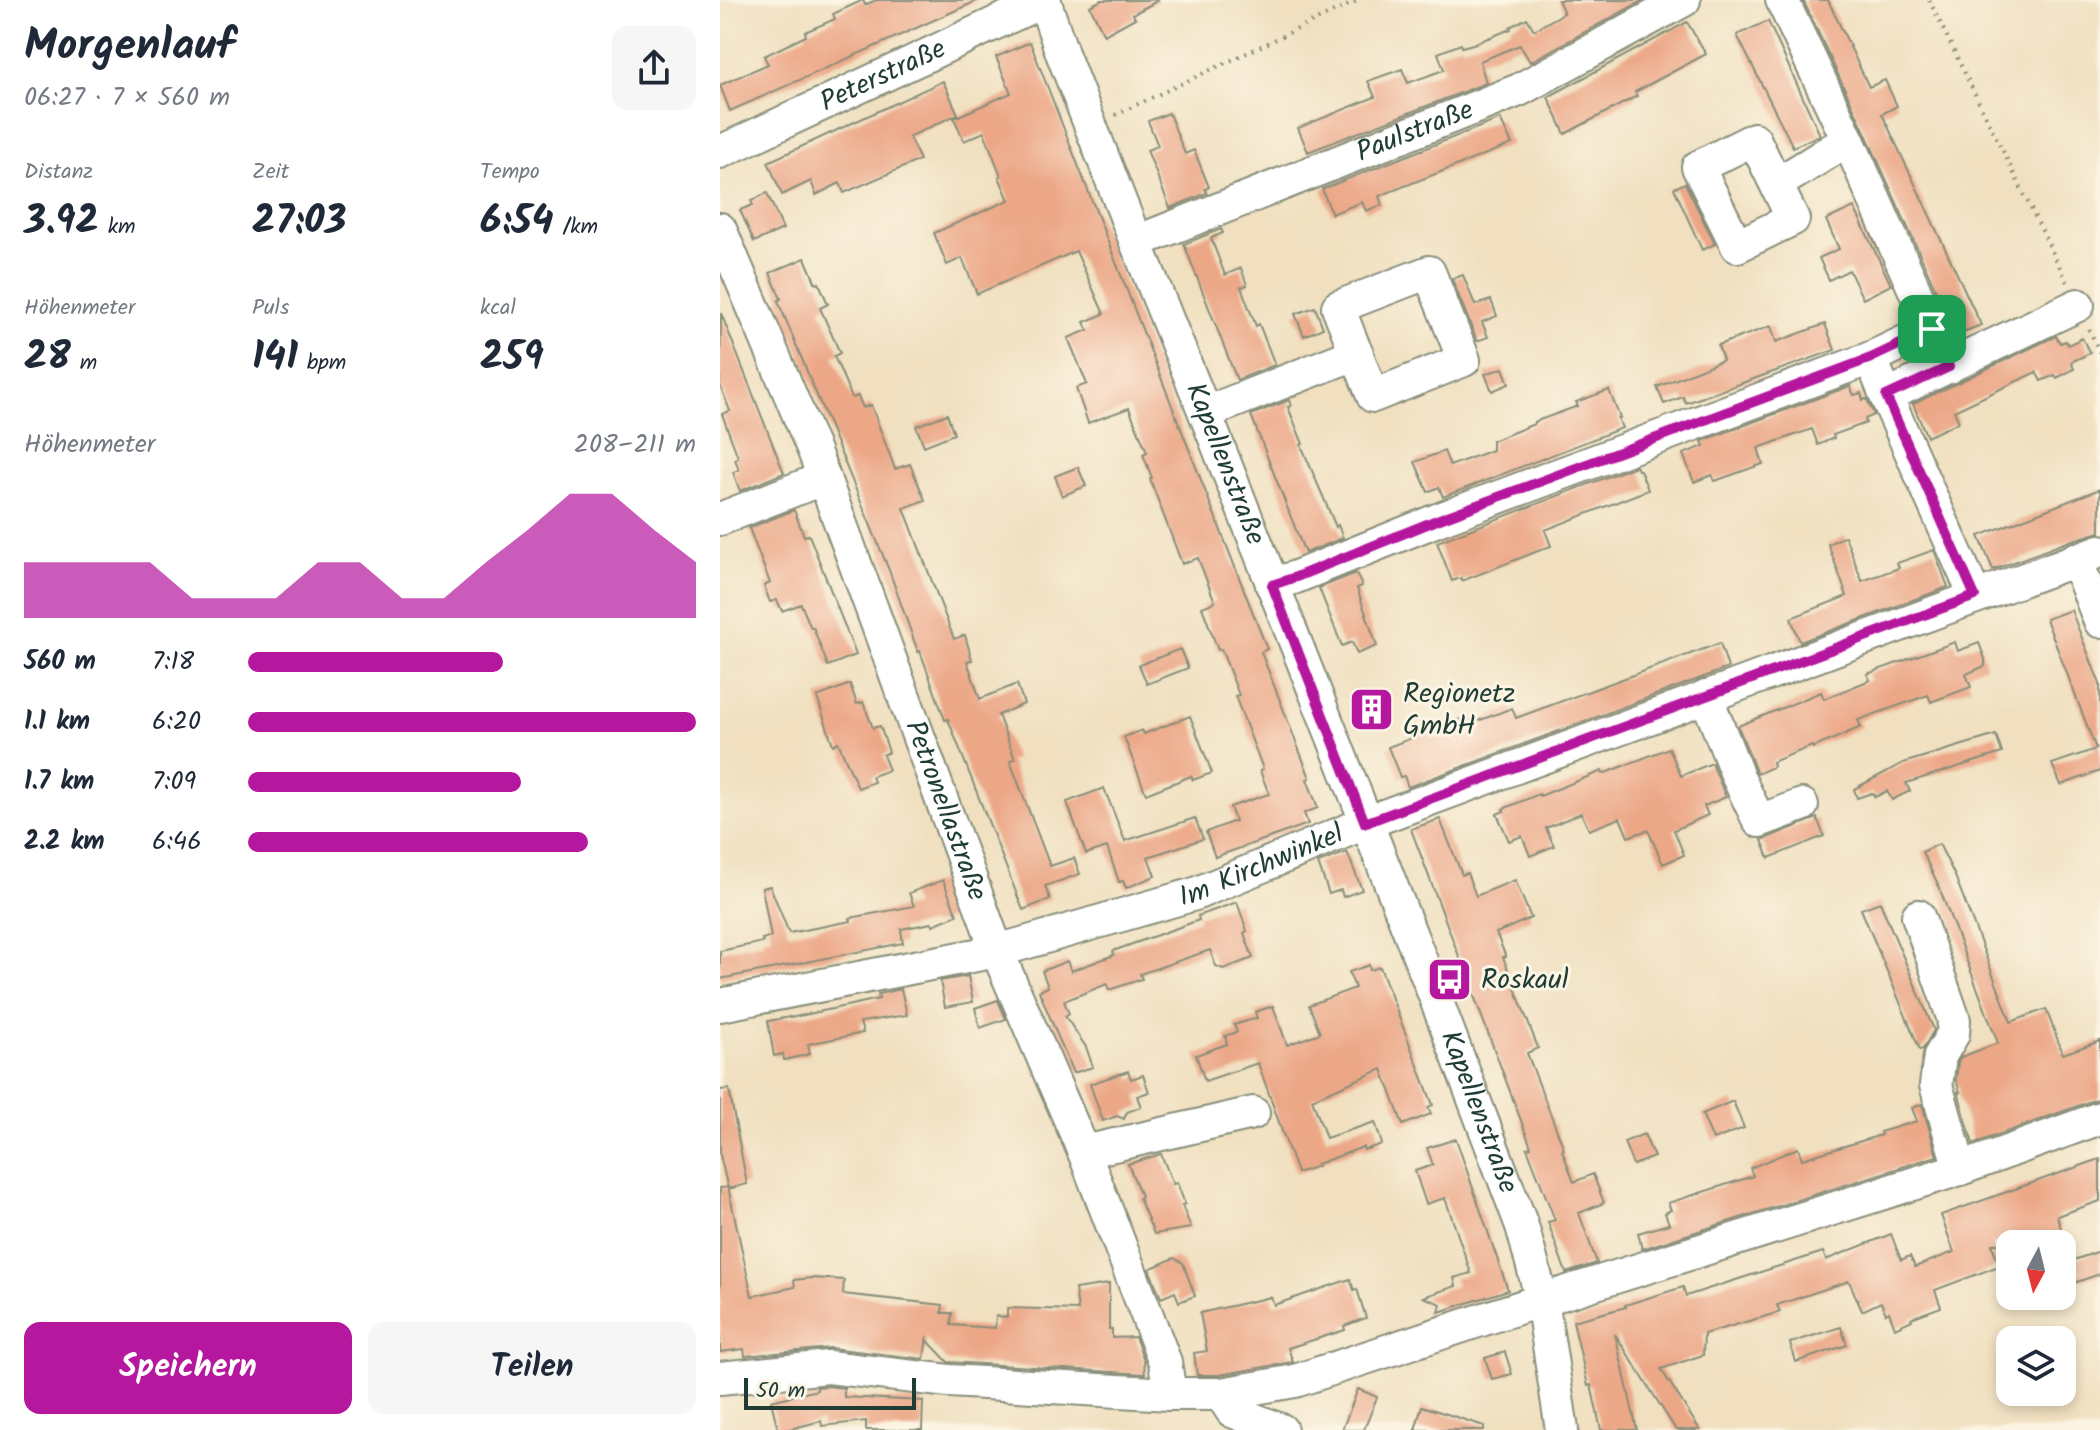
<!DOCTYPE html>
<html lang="de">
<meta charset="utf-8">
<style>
:root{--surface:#fff;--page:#f6f6f7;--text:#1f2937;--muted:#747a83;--accent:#b5179e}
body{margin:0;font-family:Kalam,sans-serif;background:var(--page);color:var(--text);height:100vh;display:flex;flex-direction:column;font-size:30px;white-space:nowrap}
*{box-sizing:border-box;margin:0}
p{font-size:26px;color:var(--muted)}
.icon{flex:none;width:44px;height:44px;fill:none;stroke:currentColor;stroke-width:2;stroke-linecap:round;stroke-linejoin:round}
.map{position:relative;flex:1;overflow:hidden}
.sheet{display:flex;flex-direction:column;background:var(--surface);width:720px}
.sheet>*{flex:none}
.needle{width:52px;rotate:187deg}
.tools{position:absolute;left:1276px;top:1230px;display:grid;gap:16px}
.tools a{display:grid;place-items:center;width:80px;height:80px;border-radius:16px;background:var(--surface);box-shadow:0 4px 12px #0003;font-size:40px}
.scale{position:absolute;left:24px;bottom:20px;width:172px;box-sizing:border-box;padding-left:8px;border:4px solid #1f3d34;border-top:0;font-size:22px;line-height:28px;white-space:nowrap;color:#1f3d34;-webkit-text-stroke:6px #fcf5e5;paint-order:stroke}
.pin{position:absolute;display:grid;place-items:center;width:68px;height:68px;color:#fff;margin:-34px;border-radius:16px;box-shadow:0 4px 12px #0006}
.round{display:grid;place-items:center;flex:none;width:84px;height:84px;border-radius:16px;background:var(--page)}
.head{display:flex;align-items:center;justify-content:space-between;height:136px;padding:0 24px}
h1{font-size:44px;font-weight:600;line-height:60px}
.metrics{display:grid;grid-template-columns:repeat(3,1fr);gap:12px;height:136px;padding:8px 24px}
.metrics div{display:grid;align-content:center}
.metrics b{font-size:40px;font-weight:600}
.metrics small{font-size:22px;font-weight:400}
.metrics p{font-size:22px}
.chart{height:224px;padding:16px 24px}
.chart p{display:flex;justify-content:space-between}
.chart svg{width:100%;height:144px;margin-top:8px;fill:var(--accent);opacity:.7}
.primary-button{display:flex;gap:16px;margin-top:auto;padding:16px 24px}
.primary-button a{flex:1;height:92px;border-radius:16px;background:var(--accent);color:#fff;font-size:32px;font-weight:600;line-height:92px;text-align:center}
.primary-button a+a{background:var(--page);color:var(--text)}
ul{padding:0 24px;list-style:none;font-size:26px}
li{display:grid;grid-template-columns:128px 96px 1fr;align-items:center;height:60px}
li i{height:20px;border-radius:10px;background:var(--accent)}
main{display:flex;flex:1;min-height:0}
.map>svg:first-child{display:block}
.building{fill:#eca787}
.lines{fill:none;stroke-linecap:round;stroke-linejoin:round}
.minor-casing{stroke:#888e7a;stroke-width:36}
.path{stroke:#888e7a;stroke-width:4;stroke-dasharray:2 6;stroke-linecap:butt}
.minor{stroke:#fff;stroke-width:32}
.route-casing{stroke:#fff;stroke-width:16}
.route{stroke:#b5179e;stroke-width:10}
.labels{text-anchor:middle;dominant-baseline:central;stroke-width:6;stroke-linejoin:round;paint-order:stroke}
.street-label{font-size:28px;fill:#1f3d34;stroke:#fcf5e5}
.poi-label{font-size:28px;fill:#1f3d34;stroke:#fcf5e5;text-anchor:start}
</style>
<main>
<section class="sheet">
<div class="head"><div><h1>Morgenlauf</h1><p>06:27 · 7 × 560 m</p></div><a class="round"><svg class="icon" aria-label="share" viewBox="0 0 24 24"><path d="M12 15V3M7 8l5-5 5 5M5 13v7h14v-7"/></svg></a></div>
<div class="metrics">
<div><p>Distanz</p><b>3.92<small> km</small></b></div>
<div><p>Zeit</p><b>27:03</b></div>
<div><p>Tempo</p><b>6:54<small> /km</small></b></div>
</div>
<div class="metrics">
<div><p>Höhenmeter</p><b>28<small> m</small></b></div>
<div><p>Puls</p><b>141<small> bpm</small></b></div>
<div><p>kcal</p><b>259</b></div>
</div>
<div class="chart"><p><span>Höhenmeter</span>208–211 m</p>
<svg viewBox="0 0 160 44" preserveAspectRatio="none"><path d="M0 44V27L10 27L20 27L30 27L40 38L50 38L60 38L70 27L80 27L90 38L100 38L110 27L120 17L130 6L140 6L150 17L160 27V44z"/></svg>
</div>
<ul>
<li><b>560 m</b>7:18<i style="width:57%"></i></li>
<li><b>1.1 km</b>6:20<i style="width:100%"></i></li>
<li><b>1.7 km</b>7:09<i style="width:61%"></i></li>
<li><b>2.2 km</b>6:46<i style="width:76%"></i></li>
</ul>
<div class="primary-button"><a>Speichern</a><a>Teilen</a></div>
</section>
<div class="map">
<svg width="1380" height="1430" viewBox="0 0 1380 1430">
<rect width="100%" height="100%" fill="#fcf5e5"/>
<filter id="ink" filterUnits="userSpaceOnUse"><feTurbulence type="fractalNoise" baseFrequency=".0125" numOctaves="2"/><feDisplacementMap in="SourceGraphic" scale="16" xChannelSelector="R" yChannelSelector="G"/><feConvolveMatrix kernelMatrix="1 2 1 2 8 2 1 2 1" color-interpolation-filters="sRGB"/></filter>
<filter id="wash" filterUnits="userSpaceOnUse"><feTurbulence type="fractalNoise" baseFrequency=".006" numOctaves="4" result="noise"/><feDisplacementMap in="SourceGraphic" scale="32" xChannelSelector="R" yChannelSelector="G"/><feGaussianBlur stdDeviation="1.8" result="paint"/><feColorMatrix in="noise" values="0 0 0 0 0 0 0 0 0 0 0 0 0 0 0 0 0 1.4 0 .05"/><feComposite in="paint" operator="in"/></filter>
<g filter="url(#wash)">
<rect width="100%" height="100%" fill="#f0e0c0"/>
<g id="blocks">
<path class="building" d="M143,0l2,5 11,-5h103l-249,111 -10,-26 48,-21 -4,-8 42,-20 -1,-4 30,-13 -2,-5z
M382,0h57l-26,14 2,4 -31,17 -14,-29z
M838,0h86l-114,62 -10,-17 -40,16 6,22 -178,69 -10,-24 77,-31 -7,-16 34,-12 6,14 36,-13 -6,-17 23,-9 1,3 11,-3 38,-15 -1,-2 17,-9 7,12 30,-17z
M1083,0h25l41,87 16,-7 12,26 -15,8 99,211 -25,10 -91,-203z
M1048,21l52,114 -27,12 -56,-112z
M967,22l19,32 -71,38 2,4 -72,38 -17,-37z
M310,42l237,607 -6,3 49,126 -3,1 11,29 -14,5 4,11 -93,33 -9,-25 29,-11 -5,-14 39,-13 -9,-23 3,-2 -28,-73 4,-1 -18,-46 -3,1 -16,-43 13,-5 -17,-44 -16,6 -32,-85 2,-1 -9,-24 4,-2 -18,-44 -41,15 -12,-35 11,-4 -19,-46 20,-8 -4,-8 20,-8 -28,-63 -99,43 -15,-36 -15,7 -13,-32 75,-33 -10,-23 2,-1 -17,-44 -20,9 -10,-23 57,-25 -15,-36z
M223,81l15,33 -49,23 11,23 -76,33 -4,-10 -24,12 -5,-14 -29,14 -14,-33z
M449,113l16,41 9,-4 15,37 -4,2 2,4 -37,15 -23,-58 11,-4 -10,-25z
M780,119l12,25 -133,52 3,9 -16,6 -4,-9 -30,12 -10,-25z
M965,183l30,61 -13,6 -28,-62z
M47,193l16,36 -29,13 -14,-32 13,-5 -2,-4z
M1134,207l37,78 -28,14 -14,-29 -20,10 -10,-22 20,-9 -13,-29z
M501,229l2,4 -12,5 14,37 16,-7 6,17 -6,2 15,39 3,-2 16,41 -38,15 -53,-136z
M85,258l11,26 3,-1 9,21 -8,4 20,45 -6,3 18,42 6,-2 5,12 8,-3 24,64 15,-5 15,36 -21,8 50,131 11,-4 7,25 -5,1 13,38 37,-15 7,20 -26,11 17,44 -5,2 40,105 24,-8 6,16 -35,12 5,13 -27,11 -75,-191 -3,1 -25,-69 -2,1 -29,-82 -111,-269 3,-2 -11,-26z
M743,275l12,30 16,-5 6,16 -15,6 6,15 -11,4 -25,-62z
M595,307l8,21 -19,8 -9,-22z
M1,313l63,160 -44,18 -7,-19 6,-2 -4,-11 3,-2 -16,-43 8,-3 -10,-26z
M1105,324l10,26 -149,53 -3,-6 -19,7 -7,-17 66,-27 -5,-15 53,-19 5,16z
M1336,336l4,7 6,-2 2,4 14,-7 8,15 -19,9 3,7 -17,9 -2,-3 -14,6 -5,-9 -82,39 5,11 -32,15 -14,-33z
M783,368l6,16 -17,7 -7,-17z
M1130,386l4,9 7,-2 2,7 4,-1 7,16 -9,4 1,4 -33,12 1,3 -16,7 -6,-16 -54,19 5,16 -48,17 -3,-6 -18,7 -11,-28 21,-8 -2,-5z
M889,390l11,28h-2l4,10 -179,69 -4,-10 -11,5 -13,-30 29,-11 6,15 42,-16v-9l42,-17v-2l44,-16 -2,-4z
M569,400l2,6 -3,1 15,37 -2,1 35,82 2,-2 5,13 -38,15 -54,-138z
M227,414l7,20 -30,12 -8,-20z
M916,466l2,4h2l8,20 -103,40 6,16 -89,35 -1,-3 -9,3 -15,-39z
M358,467l8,19 -24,10 -7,-20z
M1380,489v43l-30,9 -77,29 -14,-34z
M74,510l10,26 5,-1 47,120 -28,11 -15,-39 -2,1 -10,-24 -19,7 -5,-11 -7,2 -6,-16 6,-3 -21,-55z
M1125,536l17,45 37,-13 -2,-5 37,-13 14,37 -148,55 -9,-24 56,-22 -19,-52z
M636,573l6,13 -5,2 20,58 -20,8 -5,-12 -10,4 -23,-58z
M1351,610l29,74v87l-39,14 -9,-21 44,-15 -50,-130z
M1235,642l3,9 21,-8 6,16v7l-19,8 5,13 -40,15 -3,-7 -70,25 3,7 -48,21 -1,-2 -40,16 1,5 -16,7 -19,-48 83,-34 3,7 46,-19 -3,-6z
M1000,643l8,25 -320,119 -4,-11 -4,1 -12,-30 79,-30 3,7 42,-16 4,10z
M460,649l8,19 -41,16 -8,-19z
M130,684l7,20 6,-2 10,26 7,-2 9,26 -6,3 6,15 -17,6 2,6 -16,6 -20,-46 -5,3 -16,-48z
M470,716l22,57 -19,7 -2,-4 -45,18 -22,-57 18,-7 2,4z
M1276,735l6,18 -96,30 4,8 -18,9 -5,-9 -12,6 -3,-4 -15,5 -3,-9 49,-26z
M949,748l12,28 31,-13 14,34 -22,9 4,9 -34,15 10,25 -21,9 -15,-34 -20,7 -8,-19 -31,12 -8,-17 -35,15 8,18 -24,10 -8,-20 -13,5 -12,-27 7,-3 -1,-2 36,-15 1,2 62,-25 1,3z
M384,788l21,53 70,-23 8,21 -55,18 7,19 -29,12 -3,-7 -4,1 -12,-35 -21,7 -19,-52z
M1097,818l7,18 -55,22 -7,-18z
M720,819l22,56 5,-2 9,23 39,-16 16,38 -35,15 10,24h-3l35,91 -11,5 37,96 -2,1 12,32 19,-8 11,29 -25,10 18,50 -31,10 -18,-51 7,-2 -28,-72 4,-1 -120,-318z
M1219,844l16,32 56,146 35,-13 17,45 37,-13v58l-6,1 -121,44 -15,-52h2l-4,-12 2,-18 3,-5 37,-14 -61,-161 -15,-30z
M627,852l15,38 -19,7 -2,-7 -12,4 -11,-31z
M223,880l14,35 -24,10 -1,-2 -31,6 2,14 -183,36v-28l43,-9 -1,-3 9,-2 -9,-49 8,-2 19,47 62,-12 -1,-3 64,-12 -5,-13z
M517,902l10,29 -3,2 9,25 -30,11 -7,-3 -6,-16 -70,24 2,5 -33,11 -2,-6 -43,17 5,13 -4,2 21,31 7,20 -20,6 -34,-82 9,-4 -6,-16 25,-10 4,10 43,-16 -1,-4 86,-31 -1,-4z
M1160,902l54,128 -11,19 -3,1 -59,-141z
M649,965l1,5 10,-3 53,138 -5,2 3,7 -28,11 -21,-56 -70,30 14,39 49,-16 7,22 -18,6 -1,-3 -46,17 1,2 -21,7 -39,-110 -53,18 -9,-26 31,-11 -2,-8 12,-4 -3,-7 23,-7 -2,-6 18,-6 14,39 33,-12 -11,-28 46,-17 -6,-16z
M248,976l5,26 -28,5 -5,-26z
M181,989l6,26 -47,7 3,11 -55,11 2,10 -26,6 -1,-6 -9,2 -6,-35 22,-4v1l89,-19 -1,-5z
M278,1000l8,19 -26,9 -5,-20z
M408,1071l3,8 12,-4 6,17 -12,4 4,11 -14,5 -3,7 -7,-3 -14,5 -13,-37z
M9,1089l18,95 -19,5 -8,-34v-65z
M1013,1101l11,27 -31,12 -11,-26z
M1202,1104l15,52 -295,93 -4,-16 31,-9 -4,-11 6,-3 -3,-7 85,-27 -3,-8 48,-20 4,11 79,-24 -1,-3 37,-11 -5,-13z
M924,1134l10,23 -21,8 -9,-23z
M736,1139l52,151 -69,22 2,-8 -18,-7 33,-11 -2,-8 17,-5 -26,-75 -19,6 -11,-33 18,-6 -6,-17z
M441,1154l12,30 4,-1 8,21 -3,1 9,23 -37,6 -15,-36 2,-2 -13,-32z
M1380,1159v42l-43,15 5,16 -25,9 -1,-4 -20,7h-24l7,22 -64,24 6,17 -30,11 1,2 -17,8 -6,-16 -3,2 -5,-12 -19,9 -13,-30 -72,24 3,7 -76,22 -1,21 -42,14 39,61h-24l-61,-96 22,96h-36l-10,-45 -3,1 -15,-65 53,-14 -1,-2 58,-18 3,9 137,-44 3,8 65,-26 10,26 9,-4 5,11 39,-15 -13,-37z
M8,1187l24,109 43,-9 -1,-7 18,-2 32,2 -1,14 100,11 -1,8h10l-1,12 44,3 1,-12 11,1v-9l71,2 -3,-21 34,-5v45h3v9l23,-1 9,23 1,14 -197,-12 -20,-21 -1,-5 -3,23 -94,-11 -85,8 -1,-7 -24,3v-164z
M1380,1251v23l-38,13v-23z
M454,1258l9,5 12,33 -16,6 -4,-10 -14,6 -12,-29z
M630,1279l4,11 3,-1 9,29 -22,8 1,4 -57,18 5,14 -74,13h-22l-3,-22 13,-2 -7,-38 71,-16 3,8z
M1121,1327l6,18 -51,17 -6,-19z
M785,1352l7,22 -20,5 -7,-21z
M108,1386l16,2v9l79,4 -1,29h-56v-9l-44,5 -1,-5 -35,9h-8l-7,-29 46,-11v-3z
M638,1389l19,8 -13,33h-22z
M702,1406l62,20v4h-69z"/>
</g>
</g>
<g filter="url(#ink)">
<use href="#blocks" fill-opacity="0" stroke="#888e7a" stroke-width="2"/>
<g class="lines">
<defs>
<g id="minor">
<path id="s1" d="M324,0l18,53 74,189 69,171 226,573 91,240 20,74 20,130"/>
<path d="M1062,0l66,140 84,189"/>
<path d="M1034,139l39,80 -56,27 -39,-79z"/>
<path id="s2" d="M0,152l325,-152"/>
<path d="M1057,184l71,-44"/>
<path id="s3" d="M0,229l94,222 183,500 87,201 81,210 5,32"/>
<path id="s4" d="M416,242l383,-152 165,-90"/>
<path d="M709,272l35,88 -91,36 -35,-89z"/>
<path d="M1151,358l15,38 89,200"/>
<path d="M1166,396l192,-91"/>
<path d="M485,413l152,-60"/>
<path d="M0,519l104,-41"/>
<path d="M1356,559l24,62"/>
<path d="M552,585l24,-8 141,-57 434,-162 61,-29 17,38"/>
<path d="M986,696l32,81 21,44 43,-16"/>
<path d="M1198,916l36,104 -1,14 -13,22 -4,29 24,84"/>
<path id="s5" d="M0,1005l277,-54 198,-57 170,-71 735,-272"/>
<path d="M364,1152l169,-39"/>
<path d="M0,1378l108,-11 121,14 221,13h51l74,-13 247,-81 418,-131 140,-51"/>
<path d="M501,1394l11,17 49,19"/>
</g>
</defs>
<use href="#minor" class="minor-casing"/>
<path class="path" d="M1209,0l138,282
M395,115l244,-115
M1369,329l11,24"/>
<use href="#minor" class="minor"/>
</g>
</g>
<g class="lines" filter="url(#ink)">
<defs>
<path id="route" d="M1212,329l17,38 -63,29 89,200 -610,227 -93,-238 24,-8 141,-57 434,-162z"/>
</defs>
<use href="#route" class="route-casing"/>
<use href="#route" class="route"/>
</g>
<defs>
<symbol id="building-square" viewBox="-11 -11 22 22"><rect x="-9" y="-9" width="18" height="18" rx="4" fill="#b5179e" stroke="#fcf5e5"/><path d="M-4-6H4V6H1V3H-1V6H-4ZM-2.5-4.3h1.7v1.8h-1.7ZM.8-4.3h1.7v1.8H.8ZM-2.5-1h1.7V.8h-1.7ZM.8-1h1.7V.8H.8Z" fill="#fff"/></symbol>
<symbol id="bus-square" viewBox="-11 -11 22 22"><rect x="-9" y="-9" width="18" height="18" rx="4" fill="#b5179e" stroke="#fcf5e5"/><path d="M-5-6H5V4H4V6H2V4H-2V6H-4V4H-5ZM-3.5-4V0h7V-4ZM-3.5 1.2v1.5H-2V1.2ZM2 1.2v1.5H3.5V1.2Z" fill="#fff"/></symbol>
</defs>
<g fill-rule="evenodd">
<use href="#building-square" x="626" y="684" width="51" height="51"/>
<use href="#bus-square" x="704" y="954" width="51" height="51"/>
</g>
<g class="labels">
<g class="street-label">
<text stroke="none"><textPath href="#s2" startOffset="180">Peterstraße</textPath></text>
<text stroke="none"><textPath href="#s4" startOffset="300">Paulstraße</textPath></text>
<text stroke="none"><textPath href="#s1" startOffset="498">Kapellenstraße</textPath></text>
<text stroke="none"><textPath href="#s3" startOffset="624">Petronellastraße</textPath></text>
<text stroke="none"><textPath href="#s5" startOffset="560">Im Kirchwinkel</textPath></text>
<text stroke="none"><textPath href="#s1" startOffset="1194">Kapellenstraße</textPath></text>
</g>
<g class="poi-label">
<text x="683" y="694">Regionetz<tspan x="683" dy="32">GmbH</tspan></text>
<text x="761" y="980">Roskaul</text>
</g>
</g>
</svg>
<div class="tools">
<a><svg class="needle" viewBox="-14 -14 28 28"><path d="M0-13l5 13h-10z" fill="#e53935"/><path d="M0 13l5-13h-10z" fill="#747a83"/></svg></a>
<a><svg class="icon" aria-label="layers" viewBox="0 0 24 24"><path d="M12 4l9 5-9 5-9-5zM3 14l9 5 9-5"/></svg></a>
</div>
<div class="scale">50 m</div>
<div class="pin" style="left:1212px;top:329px;background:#1e9e55"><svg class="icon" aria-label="arrive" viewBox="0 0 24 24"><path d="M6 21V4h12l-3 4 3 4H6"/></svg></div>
</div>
</main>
